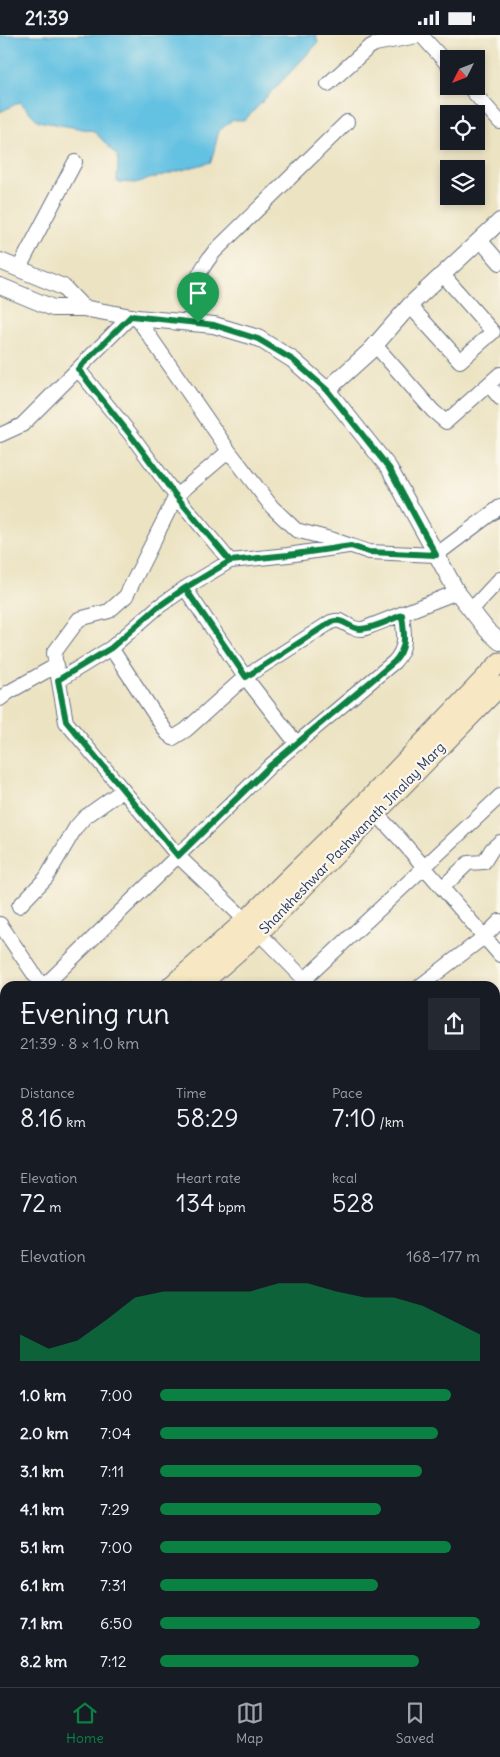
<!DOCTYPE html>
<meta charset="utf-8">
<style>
:root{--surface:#171b24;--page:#242831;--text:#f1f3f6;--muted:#9ea1a6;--line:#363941;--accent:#0b8043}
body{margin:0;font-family:Delius,sans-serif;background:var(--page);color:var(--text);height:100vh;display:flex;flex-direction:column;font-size:19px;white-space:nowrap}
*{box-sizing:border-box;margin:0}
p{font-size:16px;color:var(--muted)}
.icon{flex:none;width:28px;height:28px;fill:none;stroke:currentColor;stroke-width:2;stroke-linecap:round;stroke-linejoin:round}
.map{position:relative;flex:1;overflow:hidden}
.details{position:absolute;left:0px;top:946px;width:500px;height:706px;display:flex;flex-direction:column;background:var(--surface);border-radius:15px 15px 0 0;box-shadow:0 2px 8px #0003}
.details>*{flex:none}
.needle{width:32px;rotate:228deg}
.buttons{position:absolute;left:440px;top:15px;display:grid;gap:10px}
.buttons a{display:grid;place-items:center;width:45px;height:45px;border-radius:0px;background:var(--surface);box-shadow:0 2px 8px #0003;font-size:25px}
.pin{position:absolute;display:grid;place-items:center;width:42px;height:42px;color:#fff;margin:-51px -21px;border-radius:50% 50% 50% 0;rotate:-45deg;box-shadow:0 0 5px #0007}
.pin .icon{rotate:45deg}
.round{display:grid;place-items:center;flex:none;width:52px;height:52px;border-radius:0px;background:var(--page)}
.overview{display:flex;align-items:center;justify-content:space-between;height:85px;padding:0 20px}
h1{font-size:28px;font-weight:600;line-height:38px}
.stats{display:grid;grid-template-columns:repeat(3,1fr);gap:8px;height:85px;padding:5px 20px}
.stats div{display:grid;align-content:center}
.stats b{font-size:25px;font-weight:600}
.stats small{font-size:14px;font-weight:400}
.stats p{font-size:14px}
.chart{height:140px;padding:10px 20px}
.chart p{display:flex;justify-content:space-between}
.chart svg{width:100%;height:90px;margin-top:5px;fill:var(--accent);opacity:.7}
ul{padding:0 20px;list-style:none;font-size:16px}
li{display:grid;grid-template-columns:80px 60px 1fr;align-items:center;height:38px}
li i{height:12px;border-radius:6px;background:var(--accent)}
.status{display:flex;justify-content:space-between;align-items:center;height:35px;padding:0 25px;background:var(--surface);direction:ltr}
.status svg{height:14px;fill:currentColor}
.menu{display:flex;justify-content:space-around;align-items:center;height:70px;border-top:1px solid var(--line);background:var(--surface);font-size:14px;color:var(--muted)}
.menu a{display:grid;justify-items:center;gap:2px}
.menu .selected{color:var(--accent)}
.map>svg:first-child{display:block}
.water{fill:#64c1e2;stroke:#4078a0}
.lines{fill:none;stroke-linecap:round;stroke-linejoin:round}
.minor-casing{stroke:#646e81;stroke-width:16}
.tertiary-casing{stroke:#646e81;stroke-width:18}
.secondary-casing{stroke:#646e81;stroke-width:21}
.minor{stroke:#fff;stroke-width:14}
.tertiary{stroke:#fff;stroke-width:16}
.secondary{stroke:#f7e8c3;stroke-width:19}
.route-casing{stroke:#fff;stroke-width:10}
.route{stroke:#0b8043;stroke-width:6}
.labels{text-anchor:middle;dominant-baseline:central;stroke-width:4.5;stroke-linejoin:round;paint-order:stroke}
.street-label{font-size:14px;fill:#1b2f5e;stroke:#fbf7ec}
</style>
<div class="status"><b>21:39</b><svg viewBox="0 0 49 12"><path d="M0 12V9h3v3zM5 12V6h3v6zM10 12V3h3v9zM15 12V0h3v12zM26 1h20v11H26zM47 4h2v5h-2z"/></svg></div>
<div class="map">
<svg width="500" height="1652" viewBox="0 0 500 1652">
<rect width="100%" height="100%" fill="#fbf7ec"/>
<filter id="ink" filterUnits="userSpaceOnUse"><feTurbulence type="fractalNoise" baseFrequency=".02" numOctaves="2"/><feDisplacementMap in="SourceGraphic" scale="10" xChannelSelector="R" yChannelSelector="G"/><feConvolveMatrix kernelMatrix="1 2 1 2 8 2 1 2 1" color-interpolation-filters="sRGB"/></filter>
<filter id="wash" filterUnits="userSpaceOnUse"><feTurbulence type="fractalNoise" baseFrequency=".0096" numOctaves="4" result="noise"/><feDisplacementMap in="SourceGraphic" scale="20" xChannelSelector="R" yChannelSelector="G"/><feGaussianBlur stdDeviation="1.12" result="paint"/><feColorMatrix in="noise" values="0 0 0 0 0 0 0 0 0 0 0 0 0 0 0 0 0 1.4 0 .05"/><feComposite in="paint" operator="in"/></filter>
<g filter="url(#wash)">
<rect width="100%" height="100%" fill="#ece3c2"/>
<path class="water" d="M0,0h316l2,8 -73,77h-13l-13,11 -8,31 -76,21 -18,-1 1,-25 -24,-26 -56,-10 -18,-19 -20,10z
M5,1577v71h170l4,4h-179v-69z"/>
</g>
<g filter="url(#ink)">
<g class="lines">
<defs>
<path id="minor" d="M421,0l28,31
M328,49l40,-36 7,-4 47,-9
M468,51l32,36
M480,205l20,23
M19,233l56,-106
M410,271l50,55 33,-29 -50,-57
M137,283l92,133 43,56 24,23 38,10 35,12 67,3 64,-48
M198,288c-4,-35 -7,-42 16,-71l133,-130
M375,310l58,66 13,11 54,-48
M78,334l54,67 44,60 54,65
M489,350l11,13
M0,400l22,-10 109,-109
M229,416l-53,45 -50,100 -17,15 -30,8 -25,34 12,69 112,134 81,77 52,53
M185,553l60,89 52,67
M471,575l29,-31
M111,613l56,85 6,5 13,-8 59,-53 86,-55c11,-4 14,3 23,6 3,1 6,1 9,1l94,-37
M59,645l52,-32 47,-41 27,-19 45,-27 58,-6 60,-9
M0,664l9,-7 48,-27
M370,772l30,32 100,116
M442,853l26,-25 16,-1 8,-13 8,-7
M19,871l27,-28 30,-51 9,-10 38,-27
M0,889l42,62
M305,944l195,-183
M44,951l227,-221 123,-103c14,-15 10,-28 8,-47
M420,951l64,-49 16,-16
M495,979l5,-5
M495,1108l5,-4
M495,1185l5,7
M0,1330l5,6
M0,1360l5,-4
M0,1424l5,-3
M0,1471l5,-3"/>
<path id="tertiary" d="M0,226l63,26 20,21
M0,251l53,22h30l54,10 77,7 44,13 35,22 34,30 62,78 68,124 30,38 13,12
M327,355l43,-39 41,-47 89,-83
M0,1140l5,-8
M0,1248l5,6
M300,1648l3,4"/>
<path id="secondary" d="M171,951l75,-66 119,-117 135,-141
M199,951l60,-53 241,-247
M0,1027h5
M0,1048h5"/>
</defs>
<use href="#minor" class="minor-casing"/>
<use href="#tertiary" class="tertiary-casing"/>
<use href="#secondary" class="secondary-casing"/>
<use href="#minor" class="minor"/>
<use href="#tertiary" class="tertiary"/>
<use href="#secondary" class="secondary"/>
</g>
</g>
<g class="lines" filter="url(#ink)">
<defs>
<path id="route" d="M198,288l-67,-7 -53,53 54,68 44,59 54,65 -45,27 -27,19 -47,41 -53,32 8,41 112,135 93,-91 123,-103c14,-15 10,-28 8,-47 -12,5 -29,14 -42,14 -12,-1 -17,-12 -29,-7l-85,55 -61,-89 45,-27 58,-6 63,-9 18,6 67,3 -47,-87 -62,-78 -34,-30 -35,-21 -44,-14 -16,-2"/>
</defs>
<use href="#route" class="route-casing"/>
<use href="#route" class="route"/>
</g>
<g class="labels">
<g class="street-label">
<text transform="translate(352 803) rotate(-46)">Shankheshwar Pashwanath Jinalay Marg</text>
</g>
</g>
</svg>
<div class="buttons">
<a><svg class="needle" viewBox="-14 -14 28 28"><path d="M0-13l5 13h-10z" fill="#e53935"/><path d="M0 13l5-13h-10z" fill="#9ea1a6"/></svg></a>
<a><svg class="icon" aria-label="locate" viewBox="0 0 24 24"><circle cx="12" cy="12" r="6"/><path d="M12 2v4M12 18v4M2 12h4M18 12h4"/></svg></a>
<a><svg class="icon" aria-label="layers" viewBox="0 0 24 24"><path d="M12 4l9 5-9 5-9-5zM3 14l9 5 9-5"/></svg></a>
</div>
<div class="pin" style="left:198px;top:288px;background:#1e9e55"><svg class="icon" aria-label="arrive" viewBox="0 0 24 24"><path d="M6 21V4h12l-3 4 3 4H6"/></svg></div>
<section class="details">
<div class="overview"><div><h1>Evening run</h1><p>21:39 · 8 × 1.0 km</p></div><a class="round"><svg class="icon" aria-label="share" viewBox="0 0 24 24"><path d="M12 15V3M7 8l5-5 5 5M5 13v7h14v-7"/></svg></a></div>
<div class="stats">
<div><p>Distance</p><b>8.16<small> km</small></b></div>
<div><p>Time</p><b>58:29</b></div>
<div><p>Pace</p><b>7:10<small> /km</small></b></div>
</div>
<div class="stats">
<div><p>Elevation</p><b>72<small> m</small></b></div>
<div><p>Heart rate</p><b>134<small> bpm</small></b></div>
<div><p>kcal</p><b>528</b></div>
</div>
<div class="chart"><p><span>Elevation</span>168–177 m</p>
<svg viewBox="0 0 160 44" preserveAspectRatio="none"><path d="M0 44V31L10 38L20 34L30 24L40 13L50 10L60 10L70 10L80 10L90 6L100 6L110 10L120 13L130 13L140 17L150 24L160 31V44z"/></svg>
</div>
<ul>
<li><b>1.0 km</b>7:00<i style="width:91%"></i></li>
<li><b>2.0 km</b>7:04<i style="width:87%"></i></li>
<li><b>3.1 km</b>7:11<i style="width:82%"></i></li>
<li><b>4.1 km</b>7:29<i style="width:69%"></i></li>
<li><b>5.1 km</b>7:00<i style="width:91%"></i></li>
<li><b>6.1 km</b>7:31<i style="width:68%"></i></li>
<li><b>7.1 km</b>6:50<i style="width:100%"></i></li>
<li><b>8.2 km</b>7:12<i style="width:81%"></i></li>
</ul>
</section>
</div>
<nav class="menu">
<a class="selected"><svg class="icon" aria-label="home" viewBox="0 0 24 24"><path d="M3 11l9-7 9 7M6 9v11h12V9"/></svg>Home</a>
<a><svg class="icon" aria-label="map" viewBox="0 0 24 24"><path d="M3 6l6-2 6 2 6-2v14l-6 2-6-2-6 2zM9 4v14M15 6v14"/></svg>Map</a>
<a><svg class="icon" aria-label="saved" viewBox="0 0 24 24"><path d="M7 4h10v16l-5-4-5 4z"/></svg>Saved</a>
</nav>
